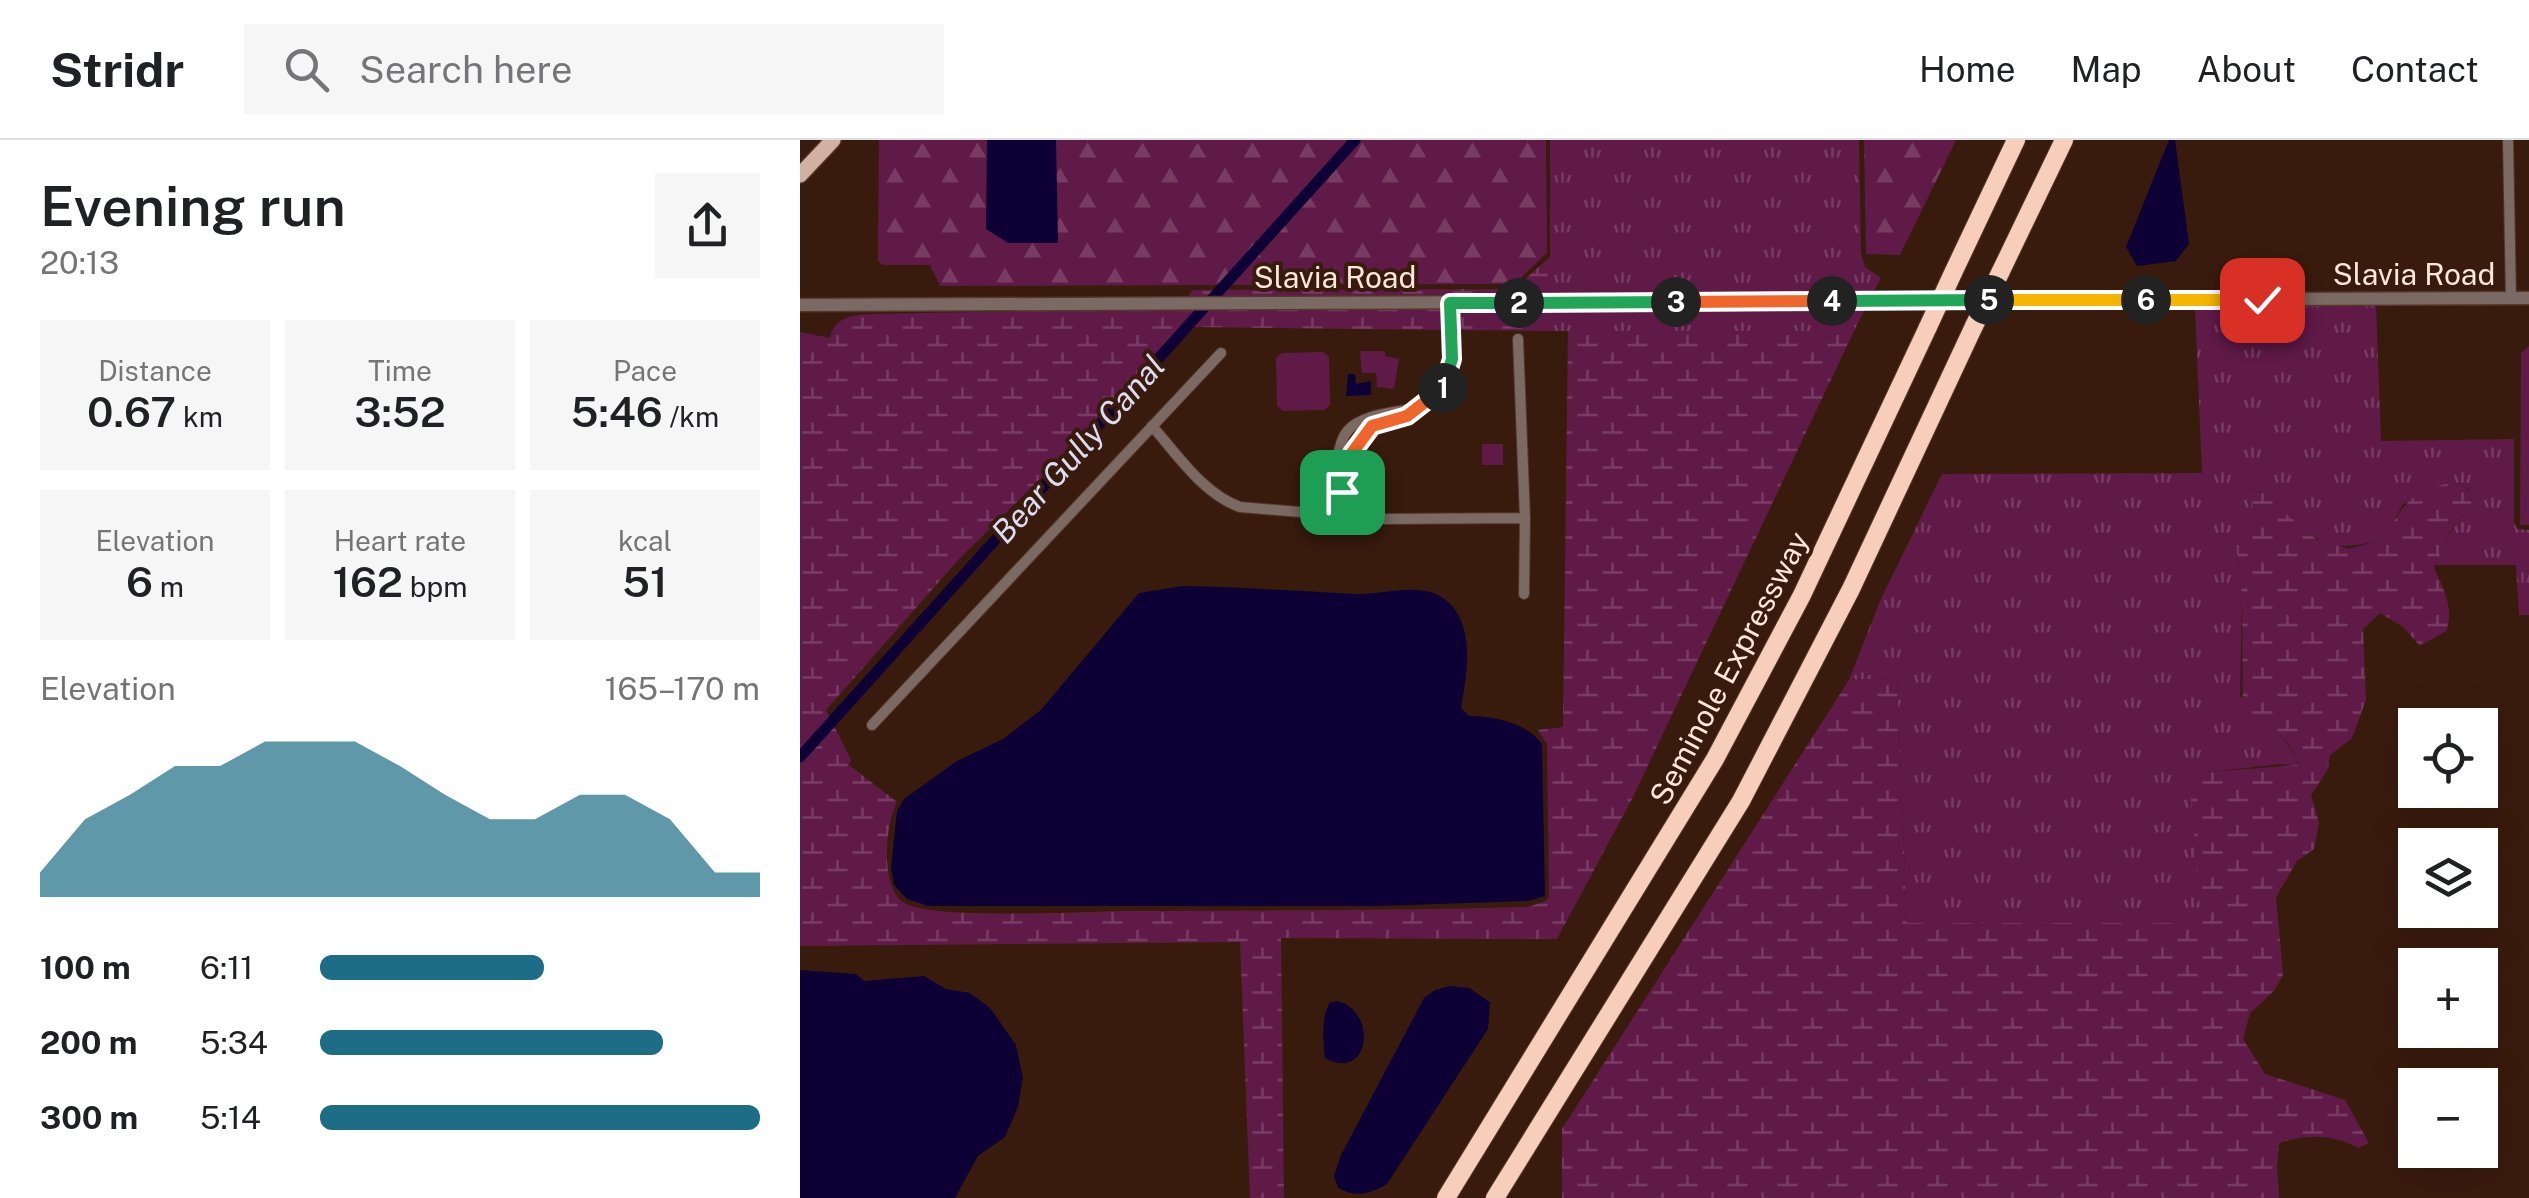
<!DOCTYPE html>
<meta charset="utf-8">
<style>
:root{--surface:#fff;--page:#f6f6f6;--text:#202124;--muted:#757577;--line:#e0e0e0;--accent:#1c6d85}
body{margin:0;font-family:"Public Sans",sans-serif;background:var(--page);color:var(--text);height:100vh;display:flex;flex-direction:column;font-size:38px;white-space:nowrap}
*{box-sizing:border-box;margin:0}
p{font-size:32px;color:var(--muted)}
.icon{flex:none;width:55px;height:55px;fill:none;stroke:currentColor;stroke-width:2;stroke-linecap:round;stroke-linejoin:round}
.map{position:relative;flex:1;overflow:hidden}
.side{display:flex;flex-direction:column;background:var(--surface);width:800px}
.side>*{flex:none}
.buttons{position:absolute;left:1598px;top:568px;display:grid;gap:20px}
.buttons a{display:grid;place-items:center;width:100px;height:100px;border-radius:0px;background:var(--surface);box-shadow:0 10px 40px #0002;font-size:50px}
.pin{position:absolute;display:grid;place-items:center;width:85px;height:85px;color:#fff;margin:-42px;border-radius:20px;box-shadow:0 5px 15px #0006}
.km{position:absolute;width:50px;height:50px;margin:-25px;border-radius:50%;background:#222;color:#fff;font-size:28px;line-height:50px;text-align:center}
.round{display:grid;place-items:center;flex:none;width:105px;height:105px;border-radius:0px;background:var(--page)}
.summary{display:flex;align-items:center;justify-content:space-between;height:170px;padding:0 40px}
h1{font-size:55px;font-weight:600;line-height:75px}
.stats{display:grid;grid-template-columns:repeat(3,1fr);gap:15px;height:170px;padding:10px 40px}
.stats div{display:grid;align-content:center;border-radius:0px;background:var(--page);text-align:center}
.stats b{font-size:42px;font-weight:600}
.stats small{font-size:28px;font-weight:400}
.stats p{font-size:28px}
.chart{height:280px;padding:20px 40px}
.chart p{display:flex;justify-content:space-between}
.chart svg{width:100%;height:180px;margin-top:10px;fill:var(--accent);opacity:.7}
ul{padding:0 40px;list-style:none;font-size:32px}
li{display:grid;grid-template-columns:160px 120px 1fr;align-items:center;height:75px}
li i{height:25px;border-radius:12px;background:var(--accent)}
header{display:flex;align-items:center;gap:60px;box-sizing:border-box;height:140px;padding:0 50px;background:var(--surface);border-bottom:2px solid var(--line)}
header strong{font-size:48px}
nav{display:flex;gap:55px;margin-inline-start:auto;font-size:35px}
.search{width:700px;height:90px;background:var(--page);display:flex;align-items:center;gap:25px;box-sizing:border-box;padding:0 35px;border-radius:0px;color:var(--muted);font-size:38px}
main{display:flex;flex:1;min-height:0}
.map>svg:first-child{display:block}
.grass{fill:url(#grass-tufts)}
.forest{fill:url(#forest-firs)}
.wetland{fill:url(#wetland-marsh)}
.garden{fill:#601a48}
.water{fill:#0d0034}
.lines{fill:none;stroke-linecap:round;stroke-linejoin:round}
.canal{stroke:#0d0034;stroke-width:11}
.minor-casing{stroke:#54372a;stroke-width:12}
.tertiary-casing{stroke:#54372a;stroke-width:15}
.primary-casing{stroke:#54372a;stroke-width:18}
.motorway-casing{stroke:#54372a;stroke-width:20}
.minor{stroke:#7b6a63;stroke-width:10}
.tertiary{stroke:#7b6a63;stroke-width:12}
.primary{stroke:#d3b1a2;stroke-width:15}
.motorway{stroke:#f7cdbb;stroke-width:18}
.motorway-bridge-casing{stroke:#54372a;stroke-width:20;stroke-linecap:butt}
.motorway-bridge{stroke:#f7cdbb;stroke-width:18}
.split-1-casing{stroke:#fff;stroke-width:20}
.split-2-casing{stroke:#fff;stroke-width:20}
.split-3-casing{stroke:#fff;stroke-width:20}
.split-4-casing{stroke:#fff;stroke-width:20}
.split-5-casing{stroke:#fff;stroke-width:20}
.split-6-casing{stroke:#fff;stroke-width:20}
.split-7-casing{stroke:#fff;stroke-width:20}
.split-1{stroke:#f0652b;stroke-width:12}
.split-2{stroke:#22a559;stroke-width:12}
.split-3{stroke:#22a559;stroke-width:12}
.split-4{stroke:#f0652b;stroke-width:12}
.split-5{stroke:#22a559;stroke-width:12}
.split-6{stroke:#f5b400;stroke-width:12}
.split-7{stroke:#f5b400;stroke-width:12}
.labels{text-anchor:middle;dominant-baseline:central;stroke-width:8;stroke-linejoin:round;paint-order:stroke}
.street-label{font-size:30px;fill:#fbe6dc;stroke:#391b0d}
.water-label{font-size:32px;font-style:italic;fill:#dcddf4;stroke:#391b0d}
</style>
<header>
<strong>Stridr</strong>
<div class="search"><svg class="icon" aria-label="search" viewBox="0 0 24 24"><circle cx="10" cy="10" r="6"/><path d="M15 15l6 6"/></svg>Search here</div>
<nav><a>Home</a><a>Map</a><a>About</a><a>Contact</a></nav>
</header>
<main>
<section class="side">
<div class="summary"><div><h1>Evening run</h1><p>20:13</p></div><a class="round"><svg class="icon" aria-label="share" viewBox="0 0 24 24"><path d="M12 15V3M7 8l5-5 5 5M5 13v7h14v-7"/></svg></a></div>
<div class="stats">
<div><p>Distance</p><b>0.67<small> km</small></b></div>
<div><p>Time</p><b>3:52</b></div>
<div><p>Pace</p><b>5:46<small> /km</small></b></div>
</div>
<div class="stats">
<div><p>Elevation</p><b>6<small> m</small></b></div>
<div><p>Heart rate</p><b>162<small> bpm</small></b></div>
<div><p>kcal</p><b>51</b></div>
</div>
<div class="chart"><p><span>Elevation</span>165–170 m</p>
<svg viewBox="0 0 160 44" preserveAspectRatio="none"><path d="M0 44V38L10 25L20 19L30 12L40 12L50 6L60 6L70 6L80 12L90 19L100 25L110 25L120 19L130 19L140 25L150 38L160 38V44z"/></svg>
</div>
<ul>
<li><b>100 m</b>6:11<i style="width:51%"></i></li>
<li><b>200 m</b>5:34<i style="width:78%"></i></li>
<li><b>300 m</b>5:14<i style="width:100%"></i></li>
</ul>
</section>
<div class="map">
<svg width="1729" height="1058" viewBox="0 0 1729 1058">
<defs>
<pattern id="grass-tufts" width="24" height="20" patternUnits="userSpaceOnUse" patternTransform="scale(2.5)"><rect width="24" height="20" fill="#601a48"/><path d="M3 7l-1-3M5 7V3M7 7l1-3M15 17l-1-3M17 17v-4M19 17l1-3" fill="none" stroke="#783b62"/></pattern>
<pattern id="forest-firs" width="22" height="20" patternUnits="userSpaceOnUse" patternTransform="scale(2.5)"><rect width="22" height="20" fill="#601a48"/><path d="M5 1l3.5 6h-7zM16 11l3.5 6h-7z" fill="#783b62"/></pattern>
<pattern id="wetland-marsh" width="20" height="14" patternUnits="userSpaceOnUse" patternTransform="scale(2.5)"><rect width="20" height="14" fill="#601a48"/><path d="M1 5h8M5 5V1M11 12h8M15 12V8" fill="none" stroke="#783b62"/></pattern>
</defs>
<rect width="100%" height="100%" fill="#391b0d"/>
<path class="grass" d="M750,0h309l2,114 4,13 16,11 -9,17 -322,1z
M1576,165l5,136 133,-2v83l3,7 12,1v85h-10l-3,-50h-81l13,-30 24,-29 -3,-17 -16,-7 -50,22 -19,35c-44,12 -61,10 -96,-23 -17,-16 -13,-20 -38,-28l4,28 -19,19 7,61 -2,100c21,23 50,41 59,70l-18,-2 -71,8 -8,151 -295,1 -10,-246 -48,2 31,-79 62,-127 260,-1 -7,-167z
M1066,167l-12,24h-304v-23z
M682,304h21v21h-21z"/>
<path class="forest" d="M79,0h667l1,113 -33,31 -574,2 -10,-21h-47l-5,-4z
M1064,0h92l-56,115 -34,-1z"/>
<path class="wetland" d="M750,117v39h-362l5,-6 321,-1z
M390,168l254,1 1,21 -251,-3 -235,232 -133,151 25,50 -2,5 48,37c-12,22 -17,84 6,100 27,19 186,9 228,9 132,-1 264,0 397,-4l18,-6 3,-5 -2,-152 -9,-14 25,-3 5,-396h286l-221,466 -76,142 -276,-1 3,260h-34l-10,-256 -440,4v-614l30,6c4,-21 23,-23 41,-24z
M750,168v23l-94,-1 -1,-21z
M1653,342l16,8 3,16 -24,28 -14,34c9,20 21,41 12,63l-26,15 -17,-19 -23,-14 -17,16 3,71 -14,38 -22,17 -2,14 -17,26 8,28 -5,26 -17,12 -21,36 7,78 -9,16 -24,22 -7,26 22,35 80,26 24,43 -10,5c-28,-14 -50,-14 -80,-5l-2,24 2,31h-717v-69l287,-449 48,-2 10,245h294l-10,-125 19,-26 89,-7c-9,-28 -28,-40 -56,-46l-1,-123 -7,-61 19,-19 -5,-28 24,9 12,16 31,26 33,10 35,-10c20,-37 26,-46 69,-57z"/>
<path class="garden" d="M1729,206v179h-9l1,-172z
M560,211h25v5l14,3 -5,30 -17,-2 -1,-14h-14z
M523,212l6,5 1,48 -6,5 -41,1 -6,-5 -1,-48 6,-5z"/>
<path class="water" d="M187,0h69l2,103h-50l-22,-14z
M1369,0h6l14,104 -13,17 -39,5 -11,-19z
M548,234h7l1,10 15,-3v14l-25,1z
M383,446c57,1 113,5 170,8 26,1 62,-11 85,1 40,21 29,78 23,113l8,8c25,0 58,7 73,28l3,152 -17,5 -149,5h-451l-21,-7 -13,-14 -3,-17 6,-57 7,-12 53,-38 46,-22 38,-29 98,-117z
M0,830l56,4 8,7 60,-5 22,13 24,4 20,15 26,37 7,33 -5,29 -13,30 -27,19 -23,42h-155z
M650,846l19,2 21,14 -2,27 -101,155c-18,10 -30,14 -49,4l-4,-12 7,-21 83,-157 11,-8z
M538,861c41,12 31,82 -13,57 -2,-18 -4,-41 5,-56z"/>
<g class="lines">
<path class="canal" d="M0,617l555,-617"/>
<defs>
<path id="minor" d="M1708,0l3,159
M718,199l7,179 -1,76
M352,286c25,28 51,68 88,81l145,12 140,-1
M536,359c1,-72 4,-80 78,-90
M536,362c15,-23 11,-51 32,-71 10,-10 25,-9 37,-14 56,-22 46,-65 45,-114
M72,585l349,-372"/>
<path id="tertiary" d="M0,165l1729,-7"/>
<path id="primary" d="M0,35l33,-35"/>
<path id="motorway" d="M1153,133l63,-133
M1200,133l64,-133
M646,1058l269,-439 87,-164 126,-268
M695,1058l246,-397 110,-212 123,-263"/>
</defs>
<use href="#minor" class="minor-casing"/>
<use href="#tertiary" class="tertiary-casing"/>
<use href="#primary" class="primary-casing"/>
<use href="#motorway" class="motorway-casing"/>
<use href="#minor" class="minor"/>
<use href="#tertiary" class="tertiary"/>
<use href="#primary" class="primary"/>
<use href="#motorway" class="motorway"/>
<defs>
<path id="motorway-bridge" d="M1174,186l26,-53
M1128,187l25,-54"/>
</defs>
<use href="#motorway-bridge" class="motorway-bridge-casing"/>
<use href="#motorway-bridge" class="motorway-bridge"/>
</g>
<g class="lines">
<defs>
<path id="split-1" d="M542,352l10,-39 20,-27 35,-10 36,-28"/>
<path id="split-2" d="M643,248l9,-29 -2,-56h69"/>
<path id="split-3" d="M719,163l157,-1"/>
<path id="split-4" d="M876,162l156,-1"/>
<path id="split-5" d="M1032,161l157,-1"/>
<path id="split-6" d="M1189,160h157"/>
<path id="split-7" d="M1346,160h116"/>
</defs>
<use href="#split-1" class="split-1-casing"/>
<use href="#split-2" class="split-2-casing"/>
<use href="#split-3" class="split-3-casing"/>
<use href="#split-4" class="split-4-casing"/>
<use href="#split-5" class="split-5-casing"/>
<use href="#split-6" class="split-6-casing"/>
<use href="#split-7" class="split-7-casing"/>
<use href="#split-1" class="split-1"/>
<use href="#split-2" class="split-2"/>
<use href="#split-3" class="split-3"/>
<use href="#split-4" class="split-4"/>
<use href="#split-5" class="split-5"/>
<use href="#split-6" class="split-6"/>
<use href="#split-7" class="split-7"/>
</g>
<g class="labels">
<g class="street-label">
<text x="1614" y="134">Slavia Road</text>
<text x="535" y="137">Slavia Road</text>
<text transform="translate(929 528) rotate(-62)">Seminole Expressway</text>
</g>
<g class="water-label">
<text transform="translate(278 309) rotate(-48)">Bear Gully Canal</text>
</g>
</g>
</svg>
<div class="buttons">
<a><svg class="icon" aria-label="locate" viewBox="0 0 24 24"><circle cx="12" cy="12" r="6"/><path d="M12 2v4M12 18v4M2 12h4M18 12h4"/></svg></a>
<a><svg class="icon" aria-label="layers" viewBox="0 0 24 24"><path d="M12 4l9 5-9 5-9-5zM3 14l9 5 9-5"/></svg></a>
<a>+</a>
<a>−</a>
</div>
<div class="pin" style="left:542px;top:352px;background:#1e9e55"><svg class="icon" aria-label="arrive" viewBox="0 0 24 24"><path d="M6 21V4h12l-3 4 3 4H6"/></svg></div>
<div class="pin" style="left:1462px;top:160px;background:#d93025"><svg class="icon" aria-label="check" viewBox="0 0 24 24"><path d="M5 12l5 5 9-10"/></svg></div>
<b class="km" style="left:643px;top:248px">1</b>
<b class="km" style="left:719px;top:163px">2</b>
<b class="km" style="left:876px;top:162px">3</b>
<b class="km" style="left:1032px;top:161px">4</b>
<b class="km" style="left:1189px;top:160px">5</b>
<b class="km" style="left:1346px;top:160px">6</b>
</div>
</main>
